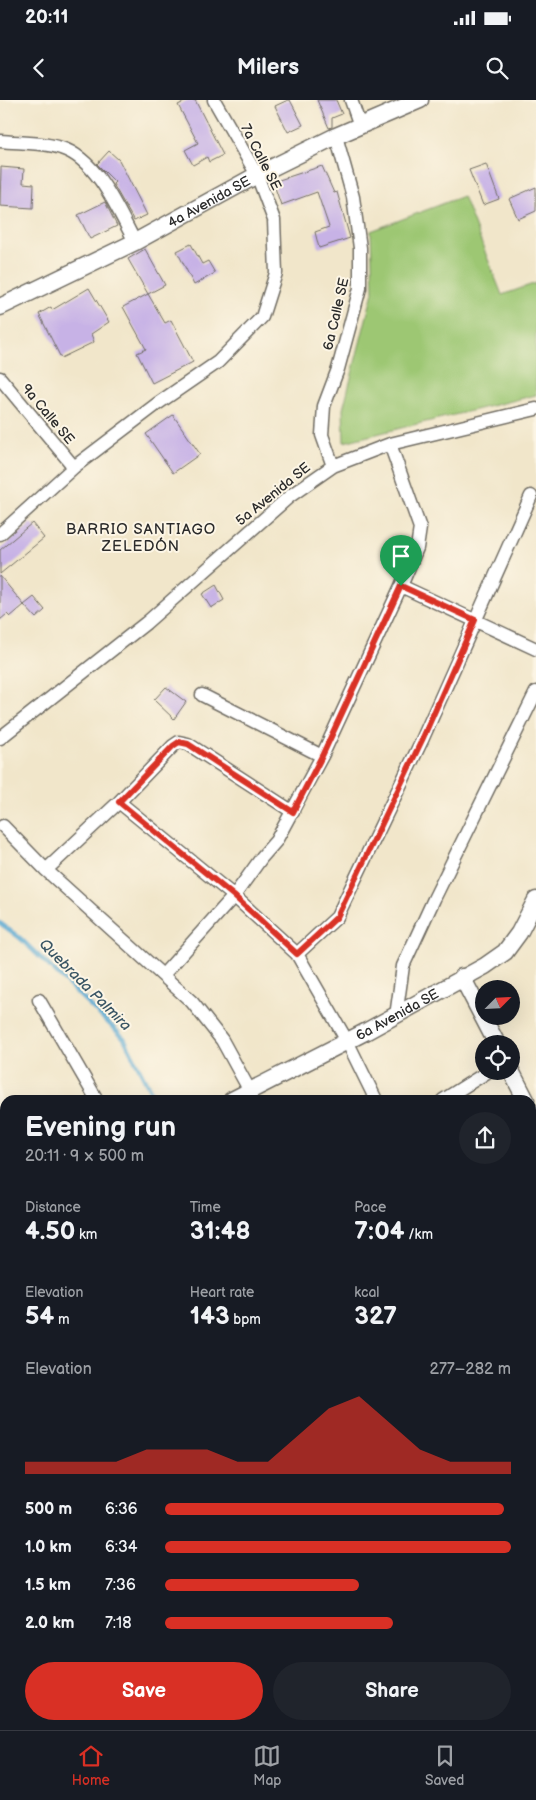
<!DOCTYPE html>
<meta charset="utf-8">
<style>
:root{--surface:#171b24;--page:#20242c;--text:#f1f3f6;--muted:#9ea1a6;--line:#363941;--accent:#d93025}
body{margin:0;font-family:"Balsamiq Sans",sans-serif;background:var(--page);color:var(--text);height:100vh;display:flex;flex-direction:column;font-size:19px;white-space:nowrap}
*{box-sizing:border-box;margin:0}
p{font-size:16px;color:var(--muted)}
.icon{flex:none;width:28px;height:28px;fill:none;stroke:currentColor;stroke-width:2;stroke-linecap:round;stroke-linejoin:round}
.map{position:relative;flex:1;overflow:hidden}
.drawer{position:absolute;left:0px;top:995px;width:536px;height:635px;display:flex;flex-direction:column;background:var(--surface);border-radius:15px 15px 0 0;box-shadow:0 5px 20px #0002}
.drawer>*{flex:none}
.needle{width:32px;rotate:66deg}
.controls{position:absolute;left:475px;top:880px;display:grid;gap:10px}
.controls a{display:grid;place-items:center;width:45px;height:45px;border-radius:50%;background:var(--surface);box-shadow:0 5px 20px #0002;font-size:25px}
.pin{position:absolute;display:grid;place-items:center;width:42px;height:42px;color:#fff;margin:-51px -21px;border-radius:50% 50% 50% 0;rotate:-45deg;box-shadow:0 0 5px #0007}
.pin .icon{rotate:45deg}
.round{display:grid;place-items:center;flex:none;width:52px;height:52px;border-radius:26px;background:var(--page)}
.overview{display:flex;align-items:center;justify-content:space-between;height:85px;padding:0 25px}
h1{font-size:28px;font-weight:700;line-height:38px}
.stats{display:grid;grid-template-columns:repeat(3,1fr);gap:8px;height:85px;padding:5px 25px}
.stats div{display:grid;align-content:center}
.stats b{font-size:25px;font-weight:700}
.stats small{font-size:14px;font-weight:400}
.stats p{font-size:14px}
.chart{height:140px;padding:10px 25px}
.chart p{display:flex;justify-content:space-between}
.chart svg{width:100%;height:90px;margin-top:5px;fill:var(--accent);opacity:.7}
.button{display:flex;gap:10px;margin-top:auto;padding:10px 25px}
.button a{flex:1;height:58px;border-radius:30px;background:var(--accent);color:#fff;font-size:20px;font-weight:700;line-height:58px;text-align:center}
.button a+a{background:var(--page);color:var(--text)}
ul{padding:0 25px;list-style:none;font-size:16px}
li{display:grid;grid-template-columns:80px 60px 1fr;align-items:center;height:38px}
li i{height:12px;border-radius:6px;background:var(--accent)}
.status{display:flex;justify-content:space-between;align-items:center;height:35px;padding:0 25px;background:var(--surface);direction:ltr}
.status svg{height:14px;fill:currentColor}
header{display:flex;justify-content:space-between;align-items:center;height:65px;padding:0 25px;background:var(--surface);font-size:22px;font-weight:700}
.tab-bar{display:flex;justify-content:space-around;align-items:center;height:70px;border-top:1px solid var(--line);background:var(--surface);font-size:14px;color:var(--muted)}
.tab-bar a{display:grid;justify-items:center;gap:2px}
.tab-bar .current{color:var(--accent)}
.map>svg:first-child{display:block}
.garden{fill:#9dc773;stroke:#64794f}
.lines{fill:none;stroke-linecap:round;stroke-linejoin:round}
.stream{stroke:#56a7d1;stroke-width:4.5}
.building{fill:#c7b2e6}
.minor-casing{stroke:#706c63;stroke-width:15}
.tertiary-casing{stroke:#706c63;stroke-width:19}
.minor{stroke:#fff;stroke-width:12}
.tertiary{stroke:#fff;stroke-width:16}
.route-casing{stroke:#fff;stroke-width:10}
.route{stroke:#d93025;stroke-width:6}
.labels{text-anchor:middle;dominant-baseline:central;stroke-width:4;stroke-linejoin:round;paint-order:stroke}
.street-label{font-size:14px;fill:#2b2b2b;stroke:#fcf5e5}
.neighbourhood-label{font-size:15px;letter-spacing:1px;fill:#2b2b2b;stroke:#fcf5e5}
.water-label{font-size:15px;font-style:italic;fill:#3a5665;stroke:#fcf5e5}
</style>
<div class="status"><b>20:11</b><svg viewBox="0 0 49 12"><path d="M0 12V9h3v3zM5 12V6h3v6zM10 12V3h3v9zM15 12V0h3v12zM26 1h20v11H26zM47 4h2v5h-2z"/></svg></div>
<header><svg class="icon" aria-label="back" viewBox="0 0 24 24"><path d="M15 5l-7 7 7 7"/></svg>Milers<svg class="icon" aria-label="search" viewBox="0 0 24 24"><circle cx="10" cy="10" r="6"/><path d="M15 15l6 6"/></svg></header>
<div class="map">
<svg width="536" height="1630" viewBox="0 0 536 1630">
<rect width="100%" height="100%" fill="#fcf5e5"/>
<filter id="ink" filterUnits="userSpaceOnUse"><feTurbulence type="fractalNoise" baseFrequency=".02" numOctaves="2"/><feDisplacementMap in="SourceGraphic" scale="10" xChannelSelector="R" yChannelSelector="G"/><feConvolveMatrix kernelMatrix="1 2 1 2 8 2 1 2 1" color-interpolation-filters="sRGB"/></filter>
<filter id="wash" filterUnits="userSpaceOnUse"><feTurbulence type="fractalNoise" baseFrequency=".0096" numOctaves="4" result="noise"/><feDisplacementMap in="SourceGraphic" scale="20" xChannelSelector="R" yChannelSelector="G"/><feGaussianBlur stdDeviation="1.12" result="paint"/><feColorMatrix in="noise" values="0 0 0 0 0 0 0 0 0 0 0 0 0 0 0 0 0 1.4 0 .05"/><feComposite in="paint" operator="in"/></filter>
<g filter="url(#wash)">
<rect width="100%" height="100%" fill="#f1e6ca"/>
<path class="garden" d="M463,96l39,99 34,-12v112l-192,47 -1,-33 30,-117 -2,-61z"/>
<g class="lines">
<path class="stream" d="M0,823l20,15 104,100 31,62
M402,1625l3,5"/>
</g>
<g id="blocks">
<path class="building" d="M188,0h7l28,55 -14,7 -2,-5 -14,8 -8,-15 13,-7 -20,-38z
M288,0h2l13,25 -15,7 -13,-26z
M317,0h19l6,14 -10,4v9l-3,1z
M109,51l10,9 28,55 -13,6 -21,-37 2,-2 -18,-18z
M486,64l13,35 -16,6 -14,-35z
M322,66l12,27 3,-1 13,46 -31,10 -4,-16 14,-5 -12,-35 -36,13 -8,-23z
M1,67l23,2 -1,14 11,1 -1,24 -33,-2z
M536,87v24l-18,8 -9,-20z
M105,102l12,24 -27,13 -12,-24z
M191,144l11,20 6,-3 7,12 -21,12 -17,-34z
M145,149l20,36 -17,9 -20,-35z
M89,188l20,34 -18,12 3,8 -33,16 -22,-44 12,-7 1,3z
M148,194l17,29 6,-3 22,42 -41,21 -15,-30 9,-4 -23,-42z
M173,315l27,39 -27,19 -27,-39z
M32,423l12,15 -44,36v-24z
M0,476l24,29 -14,12 -3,-3 -7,6z
M216,485l8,15 -13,8 -9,-14z
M34,497l11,13 -9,8 -12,-13z
M166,587l20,15 -12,17 -20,-19z"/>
</g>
</g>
<g filter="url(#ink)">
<use href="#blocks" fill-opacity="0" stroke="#706c63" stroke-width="1"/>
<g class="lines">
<defs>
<path id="minor" d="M351,0l9,26
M0,41c19,2 43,1 61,7 36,11 57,62 74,94
M0,278l74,89
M333,366l-11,-31 2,-29 14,-37 22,-81v-40l-7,-51 -17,-61
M0,434l74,-67 83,-63 61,-42 44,-45 14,-44 -2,-53 -17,-45 -43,-75
M401,486l135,63
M202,595l120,61
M0,638l146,-115 144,-127 43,-30 57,-22 146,-35
M119,702l115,94 63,58 50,87 29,59
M3,726l43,44 146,132 30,38 28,51
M46,770l73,-68 54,-56 6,-4 9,2 105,68
M297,854l40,-37 85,-177 109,-244
M163,875l71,-79 28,-39 14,-16 46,-85 79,-170 16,-38 3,-20 -30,-84
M39,900l58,100
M396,916l7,-50 31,-67 102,-207
M443,1000l46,-29
M0,1041l5,9
M531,1073l5,-6
M0,1258l5,10
M531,1298l5,-10
M0,1312l5,-2
M0,1475l5,10
M0,1517l5,-3
M66,1625v5
M234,1625l4,5
M17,1630l9,-5"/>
<g id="tertiary">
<path id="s1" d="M0,207l135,-65 122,-67 79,-39 84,-36"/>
<path d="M462,877l35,67"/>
<path d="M511,971l15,29"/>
<path id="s2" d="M232,1000l135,-69 118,-65 20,-14 14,-19 17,-33"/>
<path d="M531,1011l5,9"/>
<path d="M0,1116l5,-3"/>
<path d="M531,1496l5,2"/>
<path d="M355,1625l3,5"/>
</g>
</defs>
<use href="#minor" class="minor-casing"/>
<use href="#tertiary" class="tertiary-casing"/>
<use href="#minor" class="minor"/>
<use href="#tertiary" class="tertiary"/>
</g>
</g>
<g class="lines" filter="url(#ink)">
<defs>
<path id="route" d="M401,486l74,34 -53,120 -85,177 -40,37 -63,-58 -115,-94 54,-56 6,-4 9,2 105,68 29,-56z"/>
</defs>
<use href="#route" class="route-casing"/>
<use href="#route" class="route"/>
</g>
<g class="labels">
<g class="street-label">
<text transform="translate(261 57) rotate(63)">7a Calle SE</text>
<text stroke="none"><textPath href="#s1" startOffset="234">4a Avenida SE</textPath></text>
<text transform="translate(336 214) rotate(-77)">6a Calle SE</text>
<text transform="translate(48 314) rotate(50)">9a Calle SE</text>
<text transform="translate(273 394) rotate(-39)">5a Avenida SE</text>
<text stroke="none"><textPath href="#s2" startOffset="186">6a Avenida SE</textPath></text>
</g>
<g class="neighbourhood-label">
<text x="141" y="429">BARRIO SANTIAGO<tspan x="141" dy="17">ZELEDÓN</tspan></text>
</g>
<g class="water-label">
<text transform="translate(85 885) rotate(45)">Quebrada Palmira</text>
</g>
</g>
</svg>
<div class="controls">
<a><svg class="needle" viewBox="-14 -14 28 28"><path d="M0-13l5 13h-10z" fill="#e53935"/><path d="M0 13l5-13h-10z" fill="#9ea1a6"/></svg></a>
<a><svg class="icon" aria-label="locate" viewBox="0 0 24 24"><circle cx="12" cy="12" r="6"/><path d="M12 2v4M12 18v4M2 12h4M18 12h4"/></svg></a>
</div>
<div class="pin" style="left:401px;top:486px;background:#1e9e55"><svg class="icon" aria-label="arrive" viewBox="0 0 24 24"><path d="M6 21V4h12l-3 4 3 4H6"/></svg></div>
<section class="drawer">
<div class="overview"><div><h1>Evening run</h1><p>20:11 · 9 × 500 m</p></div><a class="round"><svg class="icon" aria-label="share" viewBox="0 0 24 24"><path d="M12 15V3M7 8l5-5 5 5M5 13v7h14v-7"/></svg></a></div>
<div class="stats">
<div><p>Distance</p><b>4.50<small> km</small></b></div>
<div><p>Time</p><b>31:48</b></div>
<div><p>Pace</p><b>7:04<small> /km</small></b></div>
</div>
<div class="stats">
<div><p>Elevation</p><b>54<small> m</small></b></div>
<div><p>Heart rate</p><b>143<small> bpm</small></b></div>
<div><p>kcal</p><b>327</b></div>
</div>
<div class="chart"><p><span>Elevation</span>277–282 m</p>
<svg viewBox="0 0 160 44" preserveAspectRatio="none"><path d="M0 44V38L10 38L20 38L30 38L40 32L50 32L60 32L70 38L80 38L90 25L100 12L110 6L120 19L130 32L140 38L150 38L160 38V44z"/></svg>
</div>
<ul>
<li><b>500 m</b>6:36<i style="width:98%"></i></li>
<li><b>1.0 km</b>6:34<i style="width:100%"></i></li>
<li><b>1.5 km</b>7:36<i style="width:56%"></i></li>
<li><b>2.0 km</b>7:18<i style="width:66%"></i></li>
</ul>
<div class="button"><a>Save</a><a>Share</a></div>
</section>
</div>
<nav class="tab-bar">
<a class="current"><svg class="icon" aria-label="home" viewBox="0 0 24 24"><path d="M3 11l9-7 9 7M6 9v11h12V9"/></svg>Home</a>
<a><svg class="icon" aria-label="map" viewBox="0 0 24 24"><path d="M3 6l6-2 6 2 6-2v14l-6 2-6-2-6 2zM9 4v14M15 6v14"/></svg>Map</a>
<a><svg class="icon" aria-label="saved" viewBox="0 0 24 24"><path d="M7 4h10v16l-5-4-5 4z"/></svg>Saved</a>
</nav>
